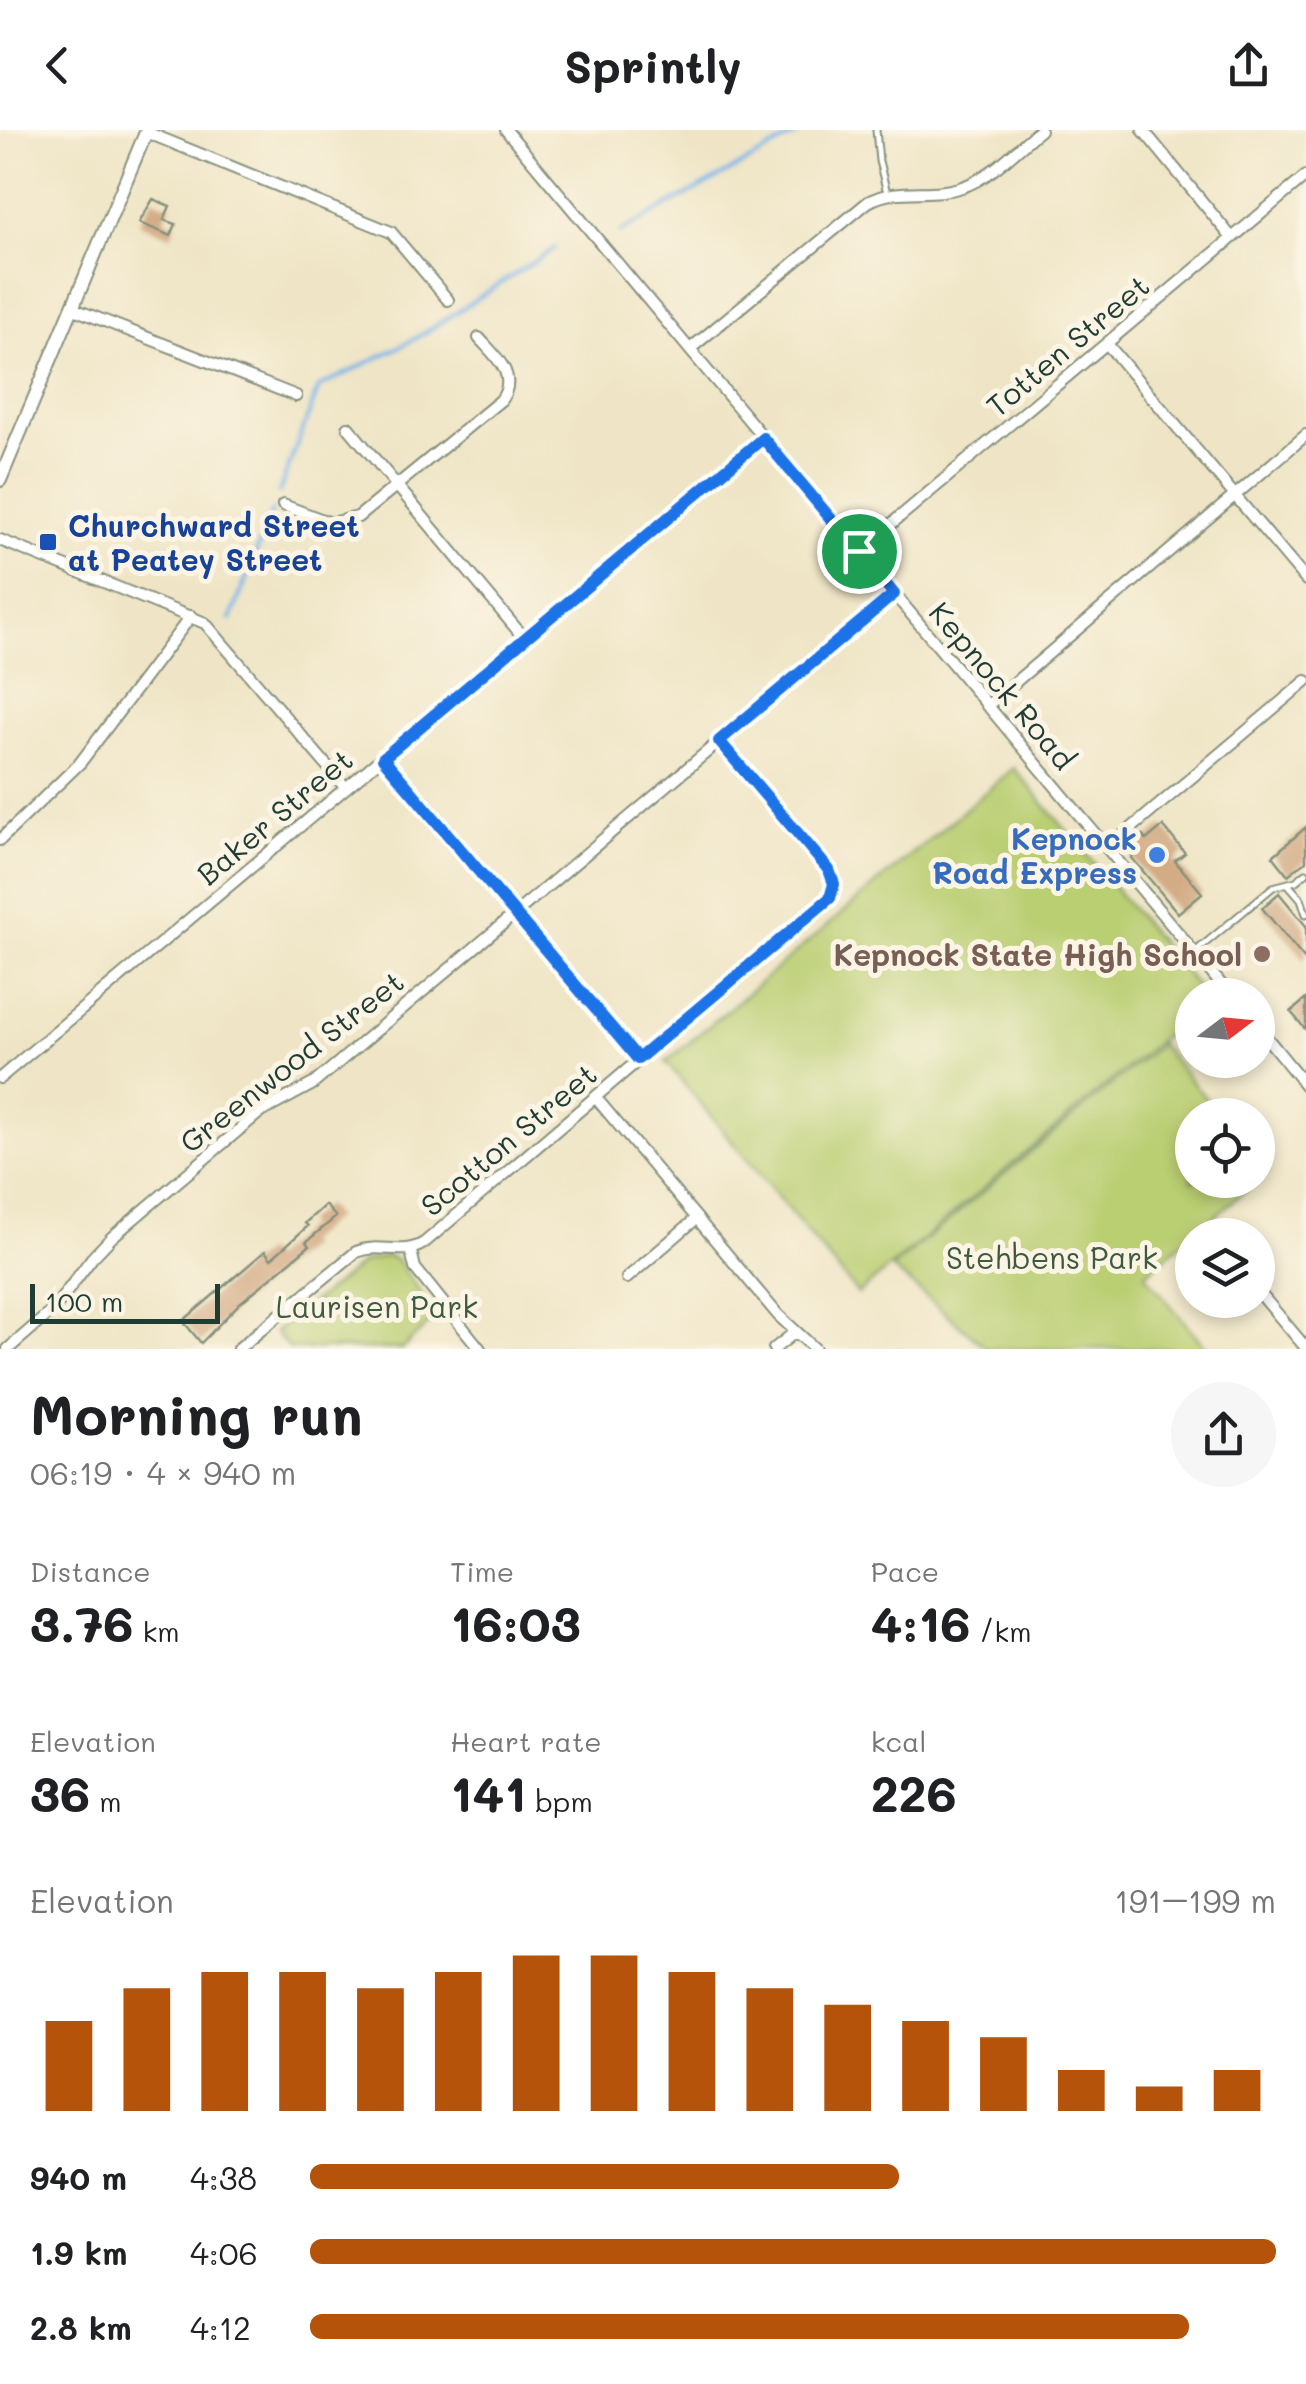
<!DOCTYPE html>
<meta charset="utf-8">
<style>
:root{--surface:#fff;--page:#f6f6f6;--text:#202124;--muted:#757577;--accent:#b45309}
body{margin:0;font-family:Mali,sans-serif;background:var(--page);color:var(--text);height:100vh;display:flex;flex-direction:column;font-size:38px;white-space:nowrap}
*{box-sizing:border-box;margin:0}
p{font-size:32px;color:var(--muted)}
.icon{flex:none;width:55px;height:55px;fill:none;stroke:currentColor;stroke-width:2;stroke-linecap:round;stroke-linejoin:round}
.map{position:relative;height:1219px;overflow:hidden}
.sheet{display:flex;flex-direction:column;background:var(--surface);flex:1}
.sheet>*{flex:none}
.needle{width:65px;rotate:74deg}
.controls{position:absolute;left:1175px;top:848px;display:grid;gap:20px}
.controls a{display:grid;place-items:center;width:100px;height:100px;border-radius:50%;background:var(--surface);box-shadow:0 5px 15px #0003;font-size:50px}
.scale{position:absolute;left:30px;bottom:25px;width:190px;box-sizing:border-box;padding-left:10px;border:5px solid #1f3d34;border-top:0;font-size:28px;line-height:35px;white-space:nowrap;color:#1f3d34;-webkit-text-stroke:8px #fcf5e5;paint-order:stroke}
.pin{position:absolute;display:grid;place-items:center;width:85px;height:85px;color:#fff;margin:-42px;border:5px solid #fff;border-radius:50%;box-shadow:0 2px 10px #0007}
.round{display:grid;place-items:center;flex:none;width:105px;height:105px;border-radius:52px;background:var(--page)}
.overview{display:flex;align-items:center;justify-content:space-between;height:170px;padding:0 30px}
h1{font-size:55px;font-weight:700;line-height:75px}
.figures{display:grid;grid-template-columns:repeat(3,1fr);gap:15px;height:170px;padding:10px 30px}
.figures div{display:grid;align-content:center}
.figures b{font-size:50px;font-weight:700}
.figures small{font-size:28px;font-weight:400}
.figures p{font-size:28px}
.chart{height:280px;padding:20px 30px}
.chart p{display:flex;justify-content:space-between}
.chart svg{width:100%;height:180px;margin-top:10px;stroke:var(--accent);stroke-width:6}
ul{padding:0 30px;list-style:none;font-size:32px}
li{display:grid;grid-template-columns:160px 120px 1fr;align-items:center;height:75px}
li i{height:25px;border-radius:12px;background:var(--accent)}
header{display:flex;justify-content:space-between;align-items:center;height:130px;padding:0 30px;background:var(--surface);font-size:45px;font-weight:700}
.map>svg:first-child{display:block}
.green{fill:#bace72;stroke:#6c8653;stroke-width:2.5}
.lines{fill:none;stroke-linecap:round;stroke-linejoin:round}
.stream{stroke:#76b4e9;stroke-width:4}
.building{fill:#d3ab85}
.service-casing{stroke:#87917d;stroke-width:9}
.minor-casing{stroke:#87917d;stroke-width:14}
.tertiary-casing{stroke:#87917d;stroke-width:16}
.service{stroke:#fff;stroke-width:5}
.minor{stroke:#fff;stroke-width:10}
.tertiary{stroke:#fff;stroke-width:12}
.route-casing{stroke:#fff;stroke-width:20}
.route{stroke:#1a73e8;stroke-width:12}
.transit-dot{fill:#1a4fb4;stroke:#fcf5e5;stroke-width:4}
.shop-dot{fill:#3f7fe0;stroke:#fcf5e5;stroke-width:4}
.education-dot{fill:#8d6e63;stroke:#fcf5e5;stroke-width:4}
.labels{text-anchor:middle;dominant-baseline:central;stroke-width:10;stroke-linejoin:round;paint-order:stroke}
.street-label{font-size:30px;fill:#1f3d34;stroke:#fcf5e5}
.transit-label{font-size:30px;font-weight:bold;fill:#164399;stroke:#fcf5e5;text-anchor:start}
.shop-label{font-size:30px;font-weight:bold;fill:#366cbe;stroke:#fcf5e5;text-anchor:end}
.education-label{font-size:30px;font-weight:bold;fill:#785e54;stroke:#fcf5e5;text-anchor:end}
.park-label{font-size:30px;fill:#3e5a40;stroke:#fcf5e5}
</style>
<header><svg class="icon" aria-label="back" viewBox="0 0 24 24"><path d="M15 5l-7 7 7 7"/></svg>Sprintly<svg class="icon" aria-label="share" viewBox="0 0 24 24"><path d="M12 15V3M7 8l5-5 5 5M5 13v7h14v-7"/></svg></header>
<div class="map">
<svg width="1306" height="1219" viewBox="0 0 1306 1219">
<rect width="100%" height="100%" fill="#fcf5e5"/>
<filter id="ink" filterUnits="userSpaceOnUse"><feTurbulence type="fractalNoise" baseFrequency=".01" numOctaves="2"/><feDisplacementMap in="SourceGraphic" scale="20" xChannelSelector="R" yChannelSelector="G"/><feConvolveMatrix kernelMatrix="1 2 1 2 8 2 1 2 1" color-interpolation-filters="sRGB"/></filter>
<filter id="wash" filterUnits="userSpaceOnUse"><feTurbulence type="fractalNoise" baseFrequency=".0048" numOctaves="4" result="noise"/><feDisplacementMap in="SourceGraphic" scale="40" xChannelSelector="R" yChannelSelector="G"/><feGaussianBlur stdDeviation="2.25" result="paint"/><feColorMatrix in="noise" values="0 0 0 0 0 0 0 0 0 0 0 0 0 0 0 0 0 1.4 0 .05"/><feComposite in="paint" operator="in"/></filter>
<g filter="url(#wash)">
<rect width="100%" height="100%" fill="#efe5c6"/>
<path class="green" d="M1014,638l190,227h-12v18l-334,281 -192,-232z
M1160,914l60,71h-28v65h66v-21l10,13 -123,102 62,75h-219l-96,-81z
M387,1126l10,4 40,56 -35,33h-113l-14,-17 90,-71z"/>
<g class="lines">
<path class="stream" d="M620,102l185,-102
M279,362l40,-105 96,-48 140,-91
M231,489l41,-108"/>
</g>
<g id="blocks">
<path class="building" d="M153,69l17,7 -6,14 12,4 -5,12 -32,-13z
M1163,696l22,27 -10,8 27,32 -24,20 -46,-55 2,-16 8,-7 4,5z
M1306,697v34l-18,14 -15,-19z
M1279,763l27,33v35l-44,-53z
M1306,869v31l-15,-18z
M325,1075l11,12 -30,25 3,4 -69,57 -39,40 -18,-22 82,-70 6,8 37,-33 -3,-3z"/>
</g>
</g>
<g filter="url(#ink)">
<use href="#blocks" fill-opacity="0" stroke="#87917d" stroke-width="2.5"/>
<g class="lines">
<defs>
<path id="service" d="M876,0l3,31 8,32
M1288,754l13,15 5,15
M1196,821l77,-64 23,-6 10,-8"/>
<path id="minor" d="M506,0l724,865
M1143,0l89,108
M146,2l245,100 57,68
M74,179l222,87
M1108,215l198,235
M690,219l178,-147c31,-17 62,-4 94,-15 29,-9 55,-39 78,-57
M348,297l176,211
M283,375l48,18 27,-6 143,-117c18,-25 -6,-44 -22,-62
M0,410l205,83 141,165
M859,421l447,-375
M987,576l319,-271
M383,627l255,302
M0,710l80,-77 111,-147
M1108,718l198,-167
M1258,897l48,59
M0,948l763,-640
M596,968l182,217 37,34
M411,1121l4,17 65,81
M627,1148l70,-60
M1258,1161l48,57
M8,1219l45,-39 39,-52 20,-21 147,-124 54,-29 581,-490
M238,1219l118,-97c24,-10 46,5 68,-9l406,-346 4,-13 -5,-14 -110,-129
M774,1219l20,-16"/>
<path id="tertiary" d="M0,350l147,-350"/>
</defs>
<use href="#service" class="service-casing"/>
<use href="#minor" class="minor-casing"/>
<use href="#tertiary" class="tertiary-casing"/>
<use href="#service" class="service"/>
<use href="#minor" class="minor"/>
<use href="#tertiary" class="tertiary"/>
</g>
</g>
<g class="lines" filter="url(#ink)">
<defs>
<path id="route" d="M763,308l131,156 -175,147 110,129 5,14 -4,14 -192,161 -255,-301z"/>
</defs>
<use href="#route" class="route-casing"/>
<use href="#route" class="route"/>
</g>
<rect class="transit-dot" x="38" y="402" width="20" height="20" rx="5"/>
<circle class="shop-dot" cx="1157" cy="725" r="10"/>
<circle class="education-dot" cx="1262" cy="824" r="10"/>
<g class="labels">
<g class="street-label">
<text transform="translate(1067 215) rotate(-40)">Totten Street</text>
<text transform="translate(1003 555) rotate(50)">Kepnock Road</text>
<text transform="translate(274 686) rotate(-40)">Baker Street</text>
<text transform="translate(291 931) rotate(-38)">Greenwood Street</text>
<text transform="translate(508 1009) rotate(-40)">Scotton Street</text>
</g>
<g class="transit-label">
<text x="68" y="395">Churchward Street<tspan x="68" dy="34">at Peatey Street</tspan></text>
</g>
<g class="shop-label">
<text x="1137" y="708">Kepnock<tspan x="1137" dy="34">Road Express</tspan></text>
</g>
<g class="education-label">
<text x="1242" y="824">Kepnock State High School</text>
</g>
<g class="park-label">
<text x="1052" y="1127">Stehbens Park</text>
<text x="377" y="1176">Laurisen Park</text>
</g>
</g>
</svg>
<div class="controls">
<a><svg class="needle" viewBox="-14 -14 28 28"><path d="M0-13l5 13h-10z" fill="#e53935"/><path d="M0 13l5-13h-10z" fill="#757577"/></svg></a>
<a><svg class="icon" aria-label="locate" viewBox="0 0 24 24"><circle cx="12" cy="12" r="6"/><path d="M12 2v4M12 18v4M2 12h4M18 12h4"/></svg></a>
<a><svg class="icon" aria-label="layers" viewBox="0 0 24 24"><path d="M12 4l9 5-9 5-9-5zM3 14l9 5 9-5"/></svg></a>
</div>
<div class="scale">100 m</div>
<div class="pin" style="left:859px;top:421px;background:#1e9e55"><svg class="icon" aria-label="arrive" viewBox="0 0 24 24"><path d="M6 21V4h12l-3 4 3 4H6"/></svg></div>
</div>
<section class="sheet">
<div class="overview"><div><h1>Morning run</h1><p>06:19 · 4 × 940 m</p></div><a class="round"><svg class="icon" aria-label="share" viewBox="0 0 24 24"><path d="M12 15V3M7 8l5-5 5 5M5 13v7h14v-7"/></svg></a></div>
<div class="figures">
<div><p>Distance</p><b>3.76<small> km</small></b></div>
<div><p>Time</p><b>16:03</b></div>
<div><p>Pace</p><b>4:16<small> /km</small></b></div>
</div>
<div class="figures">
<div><p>Elevation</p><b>36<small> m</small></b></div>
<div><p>Heart rate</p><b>141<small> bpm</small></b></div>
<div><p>kcal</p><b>226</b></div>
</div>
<div class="chart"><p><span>Elevation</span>191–199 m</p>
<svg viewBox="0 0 160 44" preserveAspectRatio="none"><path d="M5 44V22M15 44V14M25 44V10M35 44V10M45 44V14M55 44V10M65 44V6M75 44V6M85 44V10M95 44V14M105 44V18M115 44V22M125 44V26M135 44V34M145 44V38M155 44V34"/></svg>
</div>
<ul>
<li><b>940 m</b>4:38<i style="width:61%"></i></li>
<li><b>1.9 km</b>4:06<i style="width:100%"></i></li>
<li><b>2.8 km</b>4:12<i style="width:91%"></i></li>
</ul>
</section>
